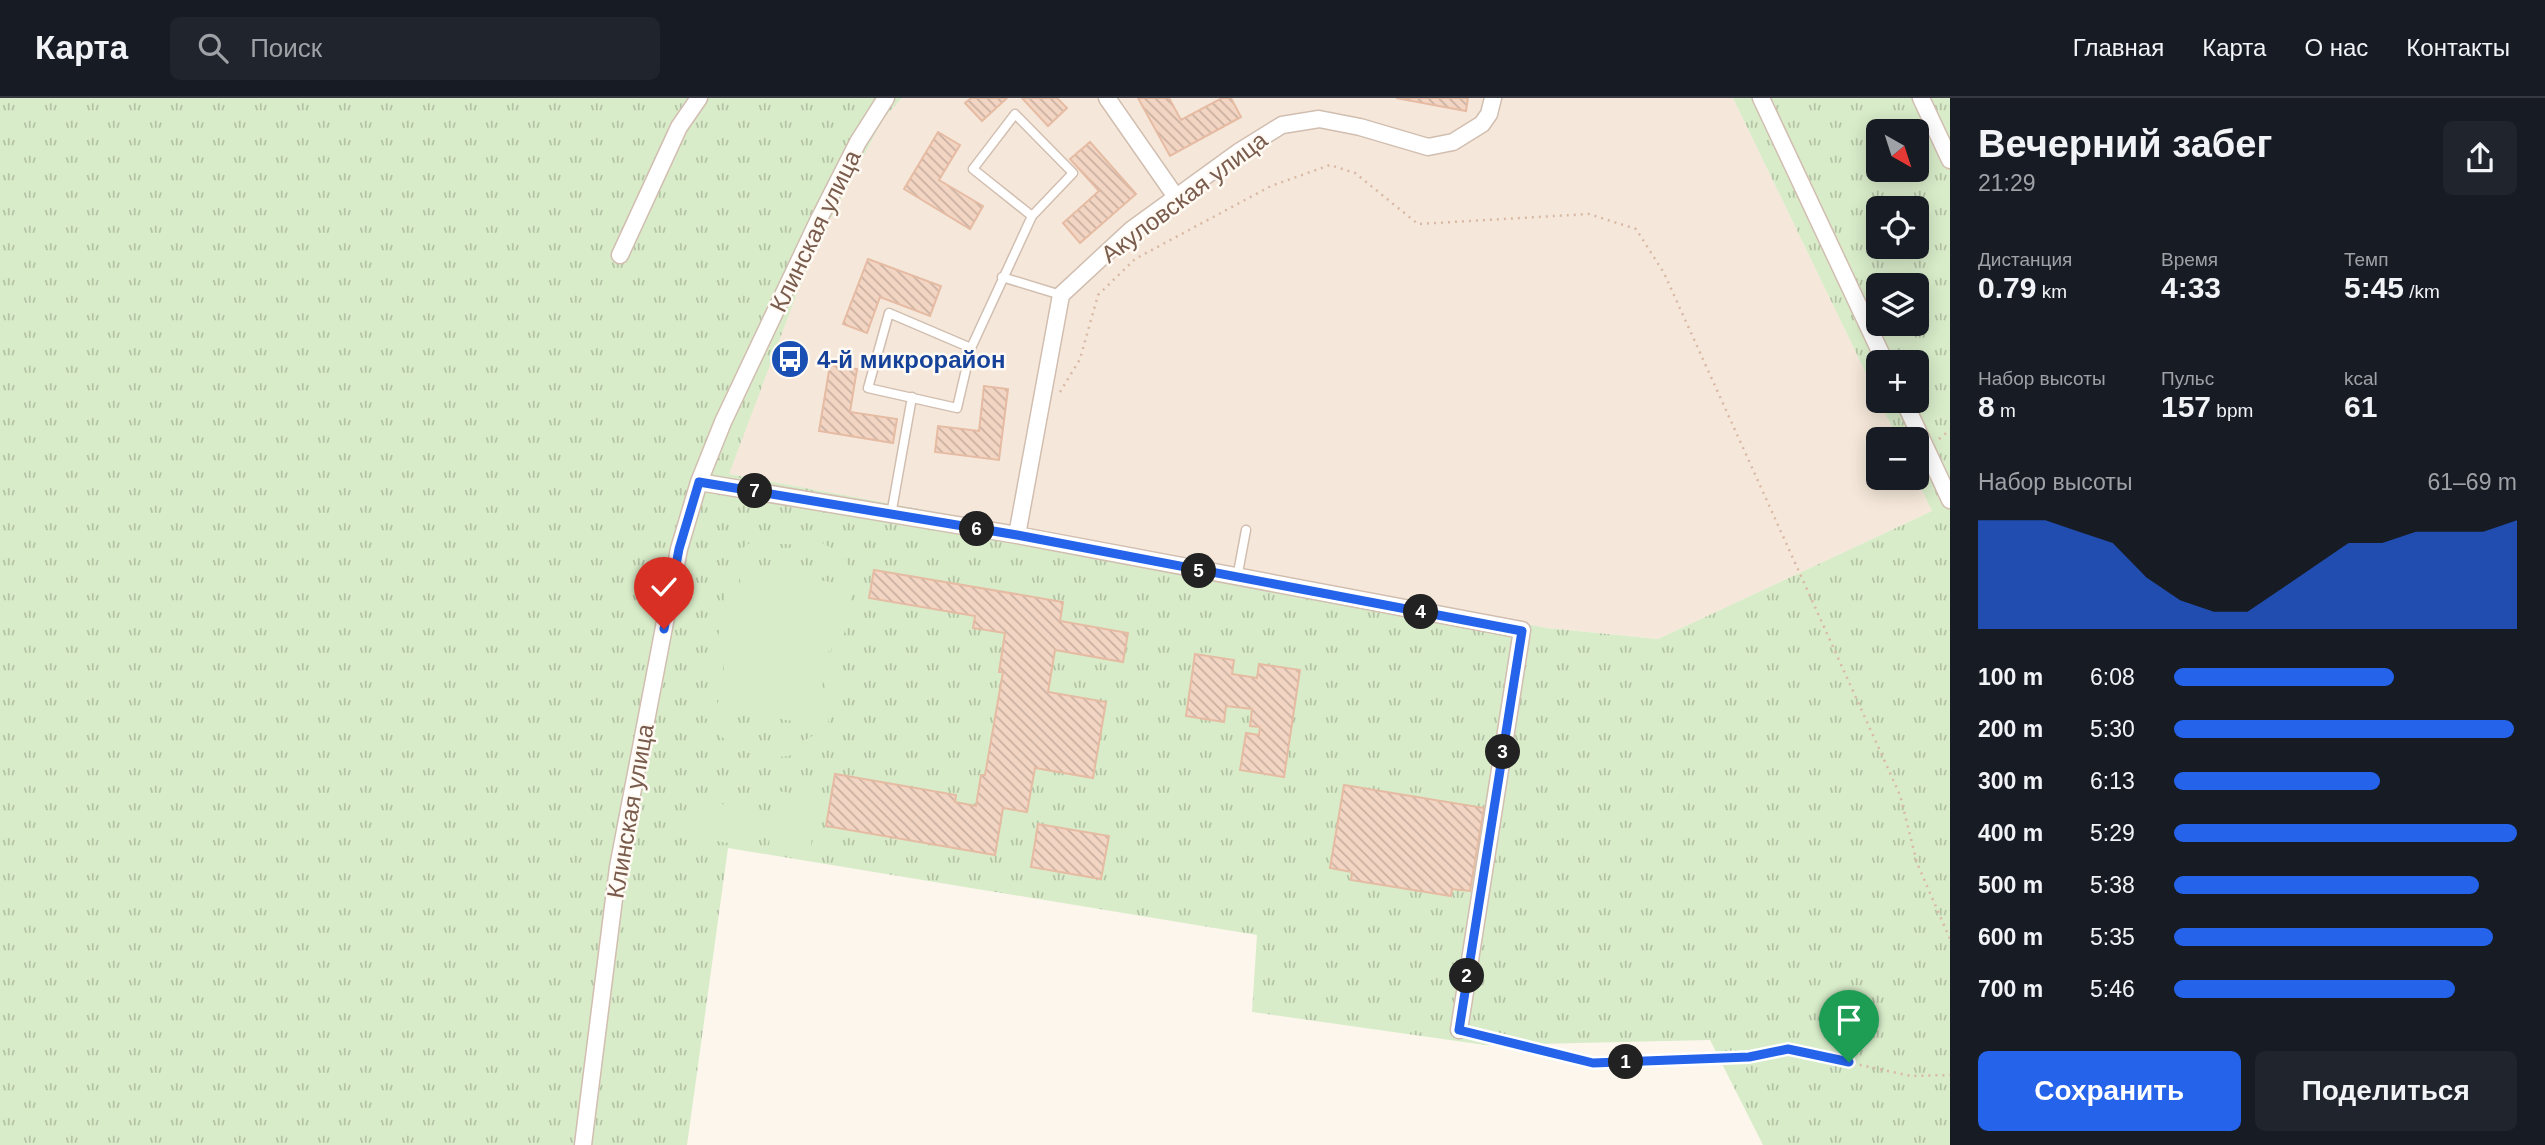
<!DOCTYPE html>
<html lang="ru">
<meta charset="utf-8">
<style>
:root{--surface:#171b24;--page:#20242c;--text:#f1f3f6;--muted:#9ea1a6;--line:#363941;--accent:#2563eb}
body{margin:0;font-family:Arial,sans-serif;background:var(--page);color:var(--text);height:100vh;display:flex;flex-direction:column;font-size:26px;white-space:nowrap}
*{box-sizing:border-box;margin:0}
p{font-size:23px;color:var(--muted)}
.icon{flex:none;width:38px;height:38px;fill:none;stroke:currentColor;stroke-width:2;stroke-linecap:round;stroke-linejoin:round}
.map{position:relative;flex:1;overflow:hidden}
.panel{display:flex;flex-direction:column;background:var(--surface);width:595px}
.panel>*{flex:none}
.needle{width:46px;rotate:141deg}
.buttons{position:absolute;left:1866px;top:21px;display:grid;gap:14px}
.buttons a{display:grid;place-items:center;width:63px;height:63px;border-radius:10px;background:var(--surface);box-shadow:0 4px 18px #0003;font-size:35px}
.pin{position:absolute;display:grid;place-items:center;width:60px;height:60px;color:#fff;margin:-72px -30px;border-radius:50% 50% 50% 0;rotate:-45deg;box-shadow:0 0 7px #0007}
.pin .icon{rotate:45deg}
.km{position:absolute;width:35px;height:35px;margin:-18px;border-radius:50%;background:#222;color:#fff;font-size:19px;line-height:35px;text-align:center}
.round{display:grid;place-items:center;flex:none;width:74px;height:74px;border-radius:10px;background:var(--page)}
.overview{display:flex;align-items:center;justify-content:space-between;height:119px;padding:0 28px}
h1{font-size:38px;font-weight:700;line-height:52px}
.figures{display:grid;grid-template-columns:repeat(3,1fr);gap:10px;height:119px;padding:7px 28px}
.figures div{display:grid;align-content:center}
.figures b{font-size:30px;font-weight:700}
.figures small{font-size:19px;font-weight:400}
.figures p{font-size:19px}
.chart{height:196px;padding:14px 28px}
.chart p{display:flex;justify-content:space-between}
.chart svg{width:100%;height:126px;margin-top:7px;fill:var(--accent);opacity:.7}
.primary-button{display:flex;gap:14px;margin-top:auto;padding:14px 28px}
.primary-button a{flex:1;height:80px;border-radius:10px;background:var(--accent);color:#fff;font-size:28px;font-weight:700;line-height:80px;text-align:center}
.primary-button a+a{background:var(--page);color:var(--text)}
ul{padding:0 28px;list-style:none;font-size:23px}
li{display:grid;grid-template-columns:112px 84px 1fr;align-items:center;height:52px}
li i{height:18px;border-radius:9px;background:var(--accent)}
header{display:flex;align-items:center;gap:42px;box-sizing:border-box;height:98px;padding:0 35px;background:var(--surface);border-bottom:2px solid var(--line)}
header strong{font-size:33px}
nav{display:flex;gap:38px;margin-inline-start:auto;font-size:24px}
.search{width:490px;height:63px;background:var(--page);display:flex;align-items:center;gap:18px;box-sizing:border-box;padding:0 24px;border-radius:10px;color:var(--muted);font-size:26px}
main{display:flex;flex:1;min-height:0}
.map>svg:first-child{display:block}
.residential{fill:#f5e8da}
.grass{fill:url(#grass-tufts);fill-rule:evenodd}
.park{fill:#d8ecc9;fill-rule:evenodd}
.building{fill:url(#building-back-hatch);stroke:#e6bba3;stroke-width:2}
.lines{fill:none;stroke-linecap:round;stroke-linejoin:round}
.service-casing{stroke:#d1beb0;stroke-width:11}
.minor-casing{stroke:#d1beb0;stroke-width:19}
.path{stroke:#d9b8a5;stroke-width:2.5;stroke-dasharray:2 5;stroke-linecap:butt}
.service{stroke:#fff;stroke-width:8}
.minor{stroke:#fff;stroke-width:16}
.route-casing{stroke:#fff;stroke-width:14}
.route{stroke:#2563eb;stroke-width:9}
.labels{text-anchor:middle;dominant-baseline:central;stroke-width:5;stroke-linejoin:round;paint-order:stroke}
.street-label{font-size:24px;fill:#7a5c4d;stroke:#fffaf3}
.transit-label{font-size:24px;font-weight:bold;fill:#164399;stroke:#fffaf3;text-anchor:start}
</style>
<header>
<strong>Карта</strong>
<div class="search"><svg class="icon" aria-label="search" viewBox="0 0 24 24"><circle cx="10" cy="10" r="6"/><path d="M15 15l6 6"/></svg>Поиск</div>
<nav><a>Главная</a><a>Карта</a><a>О нас</a><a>Контакты</a></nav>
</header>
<main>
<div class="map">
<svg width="1950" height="1047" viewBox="0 0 1950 1047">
<defs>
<pattern id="grass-tufts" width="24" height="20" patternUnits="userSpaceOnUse" patternTransform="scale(1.75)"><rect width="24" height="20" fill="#d8ecc9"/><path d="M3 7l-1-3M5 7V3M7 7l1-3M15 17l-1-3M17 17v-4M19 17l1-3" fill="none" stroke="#b4c2a5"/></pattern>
<pattern id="building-back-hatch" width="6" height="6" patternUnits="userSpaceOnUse" patternTransform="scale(1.75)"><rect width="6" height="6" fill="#f3d5c3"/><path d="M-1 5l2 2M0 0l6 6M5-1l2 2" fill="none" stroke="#cab0a1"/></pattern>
</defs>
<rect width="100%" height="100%" fill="#fdf6ec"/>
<path class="residential" d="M902,0h831l165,341h-20v39h38l16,33 -274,128 -111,-11 -421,-81 -398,-73 83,-218 72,-137z"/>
<path class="grass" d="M0,0h902l-19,21 -72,137 -82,218 397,73 421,81 111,11 274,-128 -16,-33v-39h-18l-19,-38h37v-39h-38v36l-145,-300h217v1047h-187l-53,-105 -225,5 -233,-33 5,-77 -529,-87 -41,297h-687zM1878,33h38v39h-38zM1878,110h38v39h-38zM1878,187h38v39h-38z"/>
<path class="park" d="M777,436c34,-1 60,11 78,40l-30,165c-40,32 -97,20 -121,-25l29,-159 18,-13zM778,446c27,-1 52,9 67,33l-29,156c-32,26 -82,15 -101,-21l28,-152 13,-9z
M743,468l98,18 -26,141 -98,-17z
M777,693l41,6 -9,61 -41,-7z
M694,702l69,10 -6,37 -69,-10z"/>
<path class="building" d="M971,0h36l-25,23 -17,-18z
M1022,0h35l10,10 -19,18z
M1138,0h31l12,22 41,-22h9l10,19 -71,39z
M1396,0h72l-2,13z
M938,34l22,13 -21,35 44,26 -13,23 -66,-40z
M1090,44l46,52 -56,49 -17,-20 36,-32 -29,-32z
M868,161l73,27 -11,30 -50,-19 -13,36 -24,-9z
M830,267l27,4 -7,43 47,7 -4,24 -74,-12z
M984,288l24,3 -9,71 -64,-8 3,-26 41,5z
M874,472l189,32 -3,19 68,12 -5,29 -68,-12 -7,42 58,10 -13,76 -58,-10 -8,44 -24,-4 -8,47 -169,-29 9,-52 121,21 -1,7 21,4 5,-31h4l18,-103h-4l6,-39 -32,-5 2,-12 -106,-18z
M1195,556l39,6 -2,14 25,4 2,-14 41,6 -16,107 -44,-7 6,-37 13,2 1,-8 -10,-1 2,-17 -26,-3 -2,16 -38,-6z
M1344,687l140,23 -14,83 -18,-2 -1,7 -100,-16 1,-8 -22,-4z
M1038,726l71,12 -8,43 -70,-12z"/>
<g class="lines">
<defs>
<path id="service" d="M1002,179l59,18
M971,250l-82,-35 -21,75 89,20 14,-60 61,-132 -59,-47 42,-55 58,59 -41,43
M891,417l21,-118
M1237,480l9,-48"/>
<path id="minor" d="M1107,0l69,99
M1761,0l124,264
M1921,0l29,62
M620,157l59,-128 20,-29
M1904,303l46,99
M699,384l318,53 505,95 -63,400
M1017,437l44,-240 70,-65 109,-79 42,-26 37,-6 41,8 68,20 25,-5 29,-18 7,-10 4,-16
M583,1047l35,-278 61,-318 20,-67 24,-60 96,-203 39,-77 28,-44"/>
</defs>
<use href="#service" class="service-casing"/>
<use href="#minor" class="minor-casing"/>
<path class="path" d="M1060,294l20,-33 18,-64 37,-36 136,-73 59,-21 25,8 63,51 171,-10 47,15 28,44 236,522 17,68 33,76
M1939,341l11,-9
M1474,935l119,30 156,-6 39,-8 123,27 39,-1"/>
<use href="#service" class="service"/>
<use href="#minor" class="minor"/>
</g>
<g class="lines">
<defs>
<path id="route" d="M664,531l15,-80 20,-67 318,53 505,96 -63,399 134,33 156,-6 39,-8 61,13"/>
</defs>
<use href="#route" class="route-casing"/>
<use href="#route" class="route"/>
</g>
<defs>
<symbol id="bus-disc" viewBox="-11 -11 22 22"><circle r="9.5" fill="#1a4fb4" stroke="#fffaf3"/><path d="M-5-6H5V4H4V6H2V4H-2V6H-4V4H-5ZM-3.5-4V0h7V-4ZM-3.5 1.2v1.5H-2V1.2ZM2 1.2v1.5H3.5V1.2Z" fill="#fff"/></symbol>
</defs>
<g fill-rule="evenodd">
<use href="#bus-disc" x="768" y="239" width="44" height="44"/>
</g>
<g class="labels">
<g class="street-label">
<text transform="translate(1184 99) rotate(-37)">Акуловская улица</text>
<text transform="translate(815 133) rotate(-64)">Клинская улица</text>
<text transform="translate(630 713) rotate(-80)">Клинская улица</text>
</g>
<g class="transit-label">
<text x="817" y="261">4-й микрорайон</text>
</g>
</g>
</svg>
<div class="buttons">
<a><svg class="needle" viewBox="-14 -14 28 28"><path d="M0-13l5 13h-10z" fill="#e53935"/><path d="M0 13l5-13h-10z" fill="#9ea1a6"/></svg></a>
<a><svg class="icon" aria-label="locate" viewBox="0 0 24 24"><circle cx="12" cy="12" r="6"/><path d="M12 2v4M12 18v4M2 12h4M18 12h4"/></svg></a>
<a><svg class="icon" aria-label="layers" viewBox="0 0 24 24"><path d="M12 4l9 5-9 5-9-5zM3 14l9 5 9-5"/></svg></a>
<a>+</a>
<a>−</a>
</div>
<div class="pin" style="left:1849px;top:964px;background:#1e9e55"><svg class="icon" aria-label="arrive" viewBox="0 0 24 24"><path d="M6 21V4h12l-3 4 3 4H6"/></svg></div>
<div class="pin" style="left:664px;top:531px;background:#d93025"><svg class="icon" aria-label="check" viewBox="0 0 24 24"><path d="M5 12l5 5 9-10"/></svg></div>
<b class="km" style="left:1626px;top:964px">1</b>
<b class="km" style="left:1467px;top:878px">2</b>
<b class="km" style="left:1503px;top:654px">3</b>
<b class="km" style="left:1421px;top:514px">4</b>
<b class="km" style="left:1199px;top:473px">5</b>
<b class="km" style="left:977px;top:431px">6</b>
<b class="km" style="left:755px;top:393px">7</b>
</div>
<section class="panel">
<div class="overview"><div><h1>Вечерний забег</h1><p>21:29</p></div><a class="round"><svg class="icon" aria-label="share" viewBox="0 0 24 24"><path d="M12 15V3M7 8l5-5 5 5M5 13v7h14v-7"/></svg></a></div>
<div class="figures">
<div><p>Дистанция</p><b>0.79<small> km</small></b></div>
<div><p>Время</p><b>4:33</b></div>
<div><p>Темп</p><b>5:45<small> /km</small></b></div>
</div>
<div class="figures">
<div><p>Набор высоты</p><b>8<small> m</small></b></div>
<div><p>Пульс</p><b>157<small> bpm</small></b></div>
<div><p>kcal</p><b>61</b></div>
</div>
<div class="chart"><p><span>Набор высоты</span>61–69 m</p>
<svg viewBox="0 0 160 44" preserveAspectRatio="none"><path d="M0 44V6L10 6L20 6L30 10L40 14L50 26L60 34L70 38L80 38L90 30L100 22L110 14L120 14L130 10L140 10L150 10L160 6V44z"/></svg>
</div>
<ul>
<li><b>100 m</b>6:08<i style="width:64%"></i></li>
<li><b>200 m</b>5:30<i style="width:99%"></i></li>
<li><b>300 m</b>6:13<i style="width:60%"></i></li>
<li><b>400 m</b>5:29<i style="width:100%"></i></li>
<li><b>500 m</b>5:38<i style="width:89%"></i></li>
<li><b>600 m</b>5:35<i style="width:93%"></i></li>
<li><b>700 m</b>5:46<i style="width:82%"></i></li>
</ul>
<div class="primary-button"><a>Сохранить</a><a>Поделиться</a></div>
</section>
</main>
